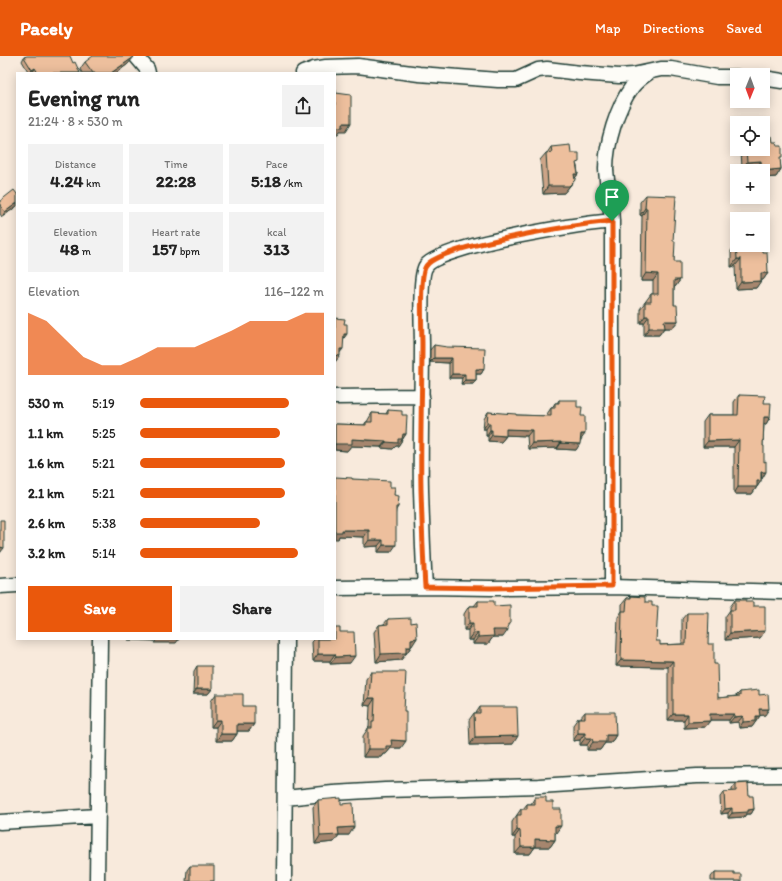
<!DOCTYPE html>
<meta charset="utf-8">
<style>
:root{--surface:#fff;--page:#f2f2f2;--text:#222;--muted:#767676;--accent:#ea580c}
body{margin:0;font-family:Itim,sans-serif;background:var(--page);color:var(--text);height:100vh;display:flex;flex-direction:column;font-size:15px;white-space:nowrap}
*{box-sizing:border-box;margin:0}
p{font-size:13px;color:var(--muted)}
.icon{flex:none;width:22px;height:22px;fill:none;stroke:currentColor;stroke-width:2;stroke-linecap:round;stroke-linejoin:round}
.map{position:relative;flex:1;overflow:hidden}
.panel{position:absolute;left:16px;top:16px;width:320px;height:568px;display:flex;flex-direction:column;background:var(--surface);border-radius:0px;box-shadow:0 2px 10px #0003}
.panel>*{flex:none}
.needle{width:26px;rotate:181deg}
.controls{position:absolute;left:730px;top:12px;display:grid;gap:8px}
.controls a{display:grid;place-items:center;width:40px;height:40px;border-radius:0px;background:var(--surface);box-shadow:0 2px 10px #0003;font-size:20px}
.pin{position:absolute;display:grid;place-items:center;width:34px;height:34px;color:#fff;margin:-41px -17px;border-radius:50% 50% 50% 0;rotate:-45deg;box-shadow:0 0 4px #0007}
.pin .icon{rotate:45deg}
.round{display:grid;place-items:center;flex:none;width:42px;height:42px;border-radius:0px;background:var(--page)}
.overview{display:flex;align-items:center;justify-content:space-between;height:68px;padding:0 12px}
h1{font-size:22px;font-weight:700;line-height:30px}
.stats{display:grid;grid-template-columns:repeat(3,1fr);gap:6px;height:68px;padding:4px 12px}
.stats div{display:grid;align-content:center;border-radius:0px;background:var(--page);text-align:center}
.stats b{font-size:17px;font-weight:700}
.stats small{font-size:11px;font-weight:400}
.stats p{font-size:11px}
.chart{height:112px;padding:8px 12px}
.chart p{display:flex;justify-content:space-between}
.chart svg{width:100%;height:72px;margin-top:4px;fill:var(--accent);opacity:.7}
.button{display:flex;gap:8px;margin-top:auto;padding:8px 12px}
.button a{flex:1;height:46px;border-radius:0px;background:var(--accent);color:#fff;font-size:16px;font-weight:700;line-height:46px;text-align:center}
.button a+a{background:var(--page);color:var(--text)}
ul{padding:0 12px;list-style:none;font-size:13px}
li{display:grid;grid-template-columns:64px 48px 1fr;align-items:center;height:30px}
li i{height:10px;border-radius:5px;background:var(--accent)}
header{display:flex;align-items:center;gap:24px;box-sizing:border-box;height:56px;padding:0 20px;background:var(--accent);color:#fff}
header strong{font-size:19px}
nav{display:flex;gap:22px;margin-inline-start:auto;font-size:14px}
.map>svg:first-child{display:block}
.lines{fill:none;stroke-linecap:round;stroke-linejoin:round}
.street-casing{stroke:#1f3d34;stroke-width:17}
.street{stroke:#fdfcf7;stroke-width:14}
.wall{fill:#cca487;stroke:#1f3d34}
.shaded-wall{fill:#a6866e;stroke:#1f3d34}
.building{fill:#edbf9d;stroke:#1f3d34}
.route-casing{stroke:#fff;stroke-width:8}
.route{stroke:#ea580c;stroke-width:5}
</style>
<header>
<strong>Pacely</strong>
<nav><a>Map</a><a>Directions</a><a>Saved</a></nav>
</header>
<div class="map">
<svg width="782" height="825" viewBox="0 0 782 825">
<rect width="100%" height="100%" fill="#f8eadc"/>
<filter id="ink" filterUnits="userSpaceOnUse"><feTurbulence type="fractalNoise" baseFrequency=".025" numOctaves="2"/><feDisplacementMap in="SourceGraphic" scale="8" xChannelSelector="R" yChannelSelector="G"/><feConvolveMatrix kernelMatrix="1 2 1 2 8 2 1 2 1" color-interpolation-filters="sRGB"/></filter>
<g filter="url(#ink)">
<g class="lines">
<defs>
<path id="street" d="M136,0l11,13 1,4
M303,17l11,-4 12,-2 32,-1 61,8 79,6h18l22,-10 9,-1 33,4 39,3 14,-1 28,-6h10l46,8h20
M763,22l19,3
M335,341l87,-1
M0,530l17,-1
M425,531c-2,-32 -3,-65 -4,-97 -1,-48 1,-97 1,-146 0,-13 -3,-69 4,-78 14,-21 156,-42 186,-45
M612,531v-366c-1,-17 -5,-35 -6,-52 0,-25 11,-62 26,-82 4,-5 10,-10 16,-14
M335,532l90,-1 66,1 121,-1 170,5
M285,742l48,-5 52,-3 154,-4 158,-10 85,-1
M0,766l98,-6
M97,825l3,-242
M284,825l2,-242"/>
</defs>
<use href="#street" class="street-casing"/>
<use href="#street" class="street"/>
</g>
<path class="wall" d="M24,1l49,6 7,10h-47v-1l-3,1h-1l-7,-12z
M85,6l43,2 -12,9h-34l-2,-4z
M777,90l3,15 1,8 -5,8 -13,1v-7h-7v-2h-14l-1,-20h22z
M551,91l20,6 6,13 1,8 -9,13 -5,6 -21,1 -3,-34 6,-7h1z
M646,139l27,46 1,21 6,18 -5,7h-1v18l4,16 -6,7h-8l-5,7h-15v-12h-4v-14l11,-15h2v-13h-12l1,-65 -2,-1v-13z
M0,145l17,5 -15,11 -2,-3z
M736,187l26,9 6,21 -5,7h-2l-5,8 -20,1 -1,-23 -4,1v-16z
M434,289l50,24 -3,5h-5v6l-3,4h-12l1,-6h-13v-15l-19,-1v-12z
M739,339l25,8 6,14 -4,7h-2l-3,57 -9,13h-18v-47h-31v-25l5,-7h26v-13z
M559,344l18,7 4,33 -5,10 -19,-1v-1l-29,1 -1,-13 -21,-1v1l-5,6 -13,-1v-5h-2v-7h-3l1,-10 4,-7 28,3 31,1v-2l4,-6h1l3,-5h2z
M388,354l14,5 4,19 -8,12h-2l-3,3 -12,-1v-1l-30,-1 -4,5 -12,-1v-26l29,1 2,-3h1l1,-2 4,-7 14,1z
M352,423l38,8 4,8 4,12 -2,3 -5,42h-13v-6l-14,1v-10l-25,-1 -1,3z
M631,540l14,6 7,4 4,35 4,4 22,-1v-25l5,-6 21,31 6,20 4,34 18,-2 4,-4 19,3 6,20h-5l-8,12 -13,1 -1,-6 -9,1v-3h-19l-5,7 -21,1v-8h-16v-53l-52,-1 2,-49 4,-6v-7l5,-6h3z
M735,544l11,2 7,4 12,25 -5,7 -35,2v-23l5,-7v-3z
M478,545l16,5 9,31h-10l-5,7h-15v-4h-5v-10h-4v-16l5,-8h5z
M388,563l23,4 6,15 -6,8v1l-5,7h-1l-4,6 -25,2 -2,-30 5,-7 5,-1z
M340,576l10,31 -20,1v-3h-17l-1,-19 3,-3h20z
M197,610l15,23 -4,5h-15l1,-23z
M371,616l30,76h-10l-5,6h-3l-2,3h-18v-21l6,-9 1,-21 -6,-1 2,-26z
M216,638l27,12 11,18 -5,7h-12v3l-5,7h-16v-14h-5v-26z
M480,651l33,37 -43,1 -1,-25 5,-7h2z
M585,656l31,23 -5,8h-6l-5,7h-13v-5h-7v-5l-7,1v-16l5,-7h2z
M736,728l13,12 5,13 -3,5h-5l-2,3 -16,1v-5l-7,1 -1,-17 4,-5h8v-3z
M535,741l11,5 7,7 3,24h-1v7l-5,7h-15l-5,7h-15v-17h-3v-15l9,-13h2l4,-5h4z
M318,744l23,4 8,31h-10l-5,7 -19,2 -2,-37z
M190,810l24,15h-28l1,-11z
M715,816l19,2 7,7h-30v-4z"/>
<path class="shaded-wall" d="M134,1l-6,7 -12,9h-5z
M35,12l-2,4 -3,1 2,-3z
M343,67h8l-5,8h-6l-2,3h-3v-7z
M761,105l-5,8h-14l5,-7z
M781,113l-5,8 -13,1v-7h-1z
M574,118h4l-5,7z
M575,124l-6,7 -5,6 -21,1 5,-8z
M17,147v3l-15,11 3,-5z
M645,152h2l-5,8 -2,-1z
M737,203h4l-6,7 -4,1z
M646,217l12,1 -5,7h-12z
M761,217h7l-5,7h-8z
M674,224h6l-5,7h-6z
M761,225l-5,7 -20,1 5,-7z
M645,260h4l-5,7h-4z
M664,265h14l-6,7h-8l-5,7h-15l5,-7z
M344,278h3l-5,7z
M340,293h3l-5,6 2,1 -5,6v-7z
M434,302h18l-3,5 -19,-1z
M476,313h8l-3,5h-8z
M452,318h13l-3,4h-13z
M465,324h11l-3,4h-12z
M764,361h6l-4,7 -6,-1z
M487,367h3l-4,6h-3z
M506,373l26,1 -5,6 -25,-1z
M490,374h2l-4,6h-2z
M403,378h3l-8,12h-2l-3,3 -12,-1 5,-6z
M581,378h4l-5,7z
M492,379l14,1 -5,6 -13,-1z
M352,383l34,2 -5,6 -30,-1 -4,5 -12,-1v-6z
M739,384l-5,7h-31l5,-6z
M561,386l-4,6 -29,1 4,-6z
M561,387l19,1 -4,6 -19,-1z
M761,416h5l-4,7z
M757,425h4l-9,13h-18l4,-7z
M342,474h27l-5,7 -25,-1 -1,3h-3v-7z
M369,484h14l-5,6 -14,1z
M383,489h13l-5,7h-13z
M0,491l4,1 -4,5z
M469,567h4l-5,7h-4z
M508,568h2l-4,6h2l-5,7h-10l-5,7h-15l5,-7z
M765,575l-5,7 -35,2 5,-7z
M473,577h5l-5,7h-5z
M417,582l-5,8h-6l5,-7z
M129,583h27l-2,2 -26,-1z
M157,583h22l-3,4h-22z
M406,591h5l-10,13 -25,2 5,-8z
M318,598h17l-5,7h-17z
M355,600l-5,7 -20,1 6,-7z
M621,604l52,1 -5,6 -52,-1z
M197,633h15l-4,5h-15z
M369,642h6l-5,8 -6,-1z
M759,653h10l-4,6 -10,1z
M673,658h15l-4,6h-16z
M710,658h24l-5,6h-24z
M743,660l-5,6 -9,1 5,-6z
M756,660h4l-8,11 -13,1 4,-6z
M216,664h5l-5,7h-5z
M710,665l-5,6 -21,1 4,-6z
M237,668h17l-5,7h-17z
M578,677h7l-5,7 -7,1z
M221,678h16l-5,7h-16z
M606,679h10l-5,8h-6l-5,7h-13l6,-8z
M518,680l-5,8 -43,1 5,-8z
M585,682h7l-5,7h-7z
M391,684l15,1 -5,7h-10l-5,6h-3l-2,3h-18l5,-8z
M732,752l-4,5 -7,1 4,-5z
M754,753l-3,5h-5l-2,3 -16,1 4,-5 16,-3z
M555,770h6l-5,7h-6z
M354,771l-5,8h-10l-5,7 -19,2 5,-8 18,-8z
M517,774h3l-5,7h-3z
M535,783l20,1 -5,7h-20z
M521,791h14l-5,7h-15z"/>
<path class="building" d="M27,0h43l3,7 2,-1 5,11h-42l-3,-5 -3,2 -8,-13z
M93,0h40l1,1 -23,16h-18l-8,-11z
M335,34h1v3l15,2v28h-8v4h-8z
M772,80l1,6h3l1,4h5v12h-2l1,11 -19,2 -1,-10 -14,1 -1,-13h17v-12z
M570,89l1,8h8v9l-3,1 2,11h-4l1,6 -6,6h-21l-2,-33 6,-1 -1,-5z
M14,134l3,4v9l-12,9 -5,-7v-4z
M646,139l30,1 -3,45h2l-1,21h6v18h-6v25h3l1,16h-14l1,7h-16v-12h-4v-14h6v-8h7v-20l-12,-1 1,-65h-2z
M736,187h1v2h25v7h5l1,21h-7v8l-20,1v-23h-4z
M335,262l10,1 -1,5h3v10h-3l-1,15h-3v7l-5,-1z
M434,289l13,2 38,1 -1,21h-8v11h-11v-6h-13v-16h-18z
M739,339l26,1 -1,7h7l-1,14h-6l-1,29h1v16l2,-1v11h-5v9h-4v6h-19l1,-47 -31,1v-26h30z
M559,344h18v7h5l-1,9h4v18h-4l-1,10 -19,-1v-1l-29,1v-13l-26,-1v7l-14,-1v-5h-2v-7h-3l1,-11 28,2v1l35,1v-8h4v-5h4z
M388,354l14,1v4h5l-1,19h-3l-1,5h-4v4l-12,-1v-1l-34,-2v5h-17v-20l31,1v-3h6v-9l16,1z
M335,421l17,1v1l38,2v6h5l-1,8 5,1 -1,11h-2v38h-13v-5h-14v-10h-27v2h-7z
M0,464h4v28l-4,-1z
M631,540l14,1v5h7v4h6l-2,35h4v4l26,-1 1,-31h22l-1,31h6v20h3l1,34 22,-2v-4l19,-2v5l9,-1 1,15h-10l1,7h-4v5l-13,1v-6l-9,1v-3h-24v7l-22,1v-8h-15v-53l-52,-1 1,-49h4l1,-13h4z
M735,544h11v2h7v4h12v25l-35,2v-23h5z
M478,545h16v5l16,-1v19h-2v6h-15l1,6 -16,1v-4h-5v-10h-4v-17h9z
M411,562v5l5,-1 1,16 -6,1v8h-5v6l-25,1 -2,-29 9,-1v-5z
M335,572h5v4h14l1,24 -19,1 -1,-3h-17v-15h17z
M197,610h15v23h-15z
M371,616h35l-2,39h2v30l-15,-1 1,6h-6v3h-18v-21h4v-6h2l1,-24h-6z
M216,638h27v12h11v18h-17v10h-16v-14h-5z
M480,651h37l1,29 -43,1 -1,-24h6z
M585,656h30l1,23h-10v7h-13l-1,-4h-7v-5h-7v-15h7z
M748,727l1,13h4l1,13 -6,1v2l-16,1v-5l-7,1 -1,-17 12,-1v-7z
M535,741h11v5h7v7h8v17h-6v14l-20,-1v8h-14l-1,-17h-3v-15h4v-6h6v-5h8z
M341,742v6l12,-1 1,24 -16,1 1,7 -19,1 -2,-36z
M190,810h24v15h-24z
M715,816h19v2h7v7h-26z"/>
</g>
<g class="lines" filter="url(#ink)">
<defs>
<path id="route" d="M612,165v365l-121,2 -66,-1c-2,-32 -3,-65 -4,-97 -1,-49 1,-97 1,-146 0,-13 -3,-69 4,-78 14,-21 156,-42 186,-45z"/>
</defs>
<use href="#route" class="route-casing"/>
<use href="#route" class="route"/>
</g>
</svg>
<div class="controls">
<a><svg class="needle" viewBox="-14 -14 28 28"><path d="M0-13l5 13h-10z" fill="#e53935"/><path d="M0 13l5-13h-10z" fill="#767676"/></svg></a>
<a><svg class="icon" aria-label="locate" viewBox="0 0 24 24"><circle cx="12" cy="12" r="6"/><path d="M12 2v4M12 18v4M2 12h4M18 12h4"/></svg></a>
<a>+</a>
<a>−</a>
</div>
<div class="pin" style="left:612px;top:165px;background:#1e9e55"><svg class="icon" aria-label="arrive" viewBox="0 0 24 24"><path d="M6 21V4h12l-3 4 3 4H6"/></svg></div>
<section class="panel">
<div class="overview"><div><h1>Evening run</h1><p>21:24 · 8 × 530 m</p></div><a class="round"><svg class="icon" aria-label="share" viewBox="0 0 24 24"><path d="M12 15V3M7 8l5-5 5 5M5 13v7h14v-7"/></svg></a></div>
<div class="stats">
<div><p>Distance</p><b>4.24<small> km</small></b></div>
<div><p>Time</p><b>22:28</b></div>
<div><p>Pace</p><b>5:18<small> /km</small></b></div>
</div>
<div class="stats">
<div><p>Elevation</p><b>48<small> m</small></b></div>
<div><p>Heart rate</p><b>157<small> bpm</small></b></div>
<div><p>kcal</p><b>313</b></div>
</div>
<div class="chart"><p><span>Elevation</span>116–122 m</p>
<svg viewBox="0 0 160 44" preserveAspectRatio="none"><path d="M0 44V6L10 11L20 22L30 33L40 38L50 38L60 33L70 27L80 27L90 27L100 22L110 17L120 11L130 11L140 11L150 6L160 6V44z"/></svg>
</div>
<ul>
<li><b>530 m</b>5:19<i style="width:81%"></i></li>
<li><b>1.1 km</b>5:25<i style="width:76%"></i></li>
<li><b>1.6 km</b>5:21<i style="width:79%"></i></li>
<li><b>2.1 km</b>5:21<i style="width:79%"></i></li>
<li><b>2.6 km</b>5:38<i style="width:65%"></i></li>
<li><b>3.2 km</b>5:14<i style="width:86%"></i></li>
</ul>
<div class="button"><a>Save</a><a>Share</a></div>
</section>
</div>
